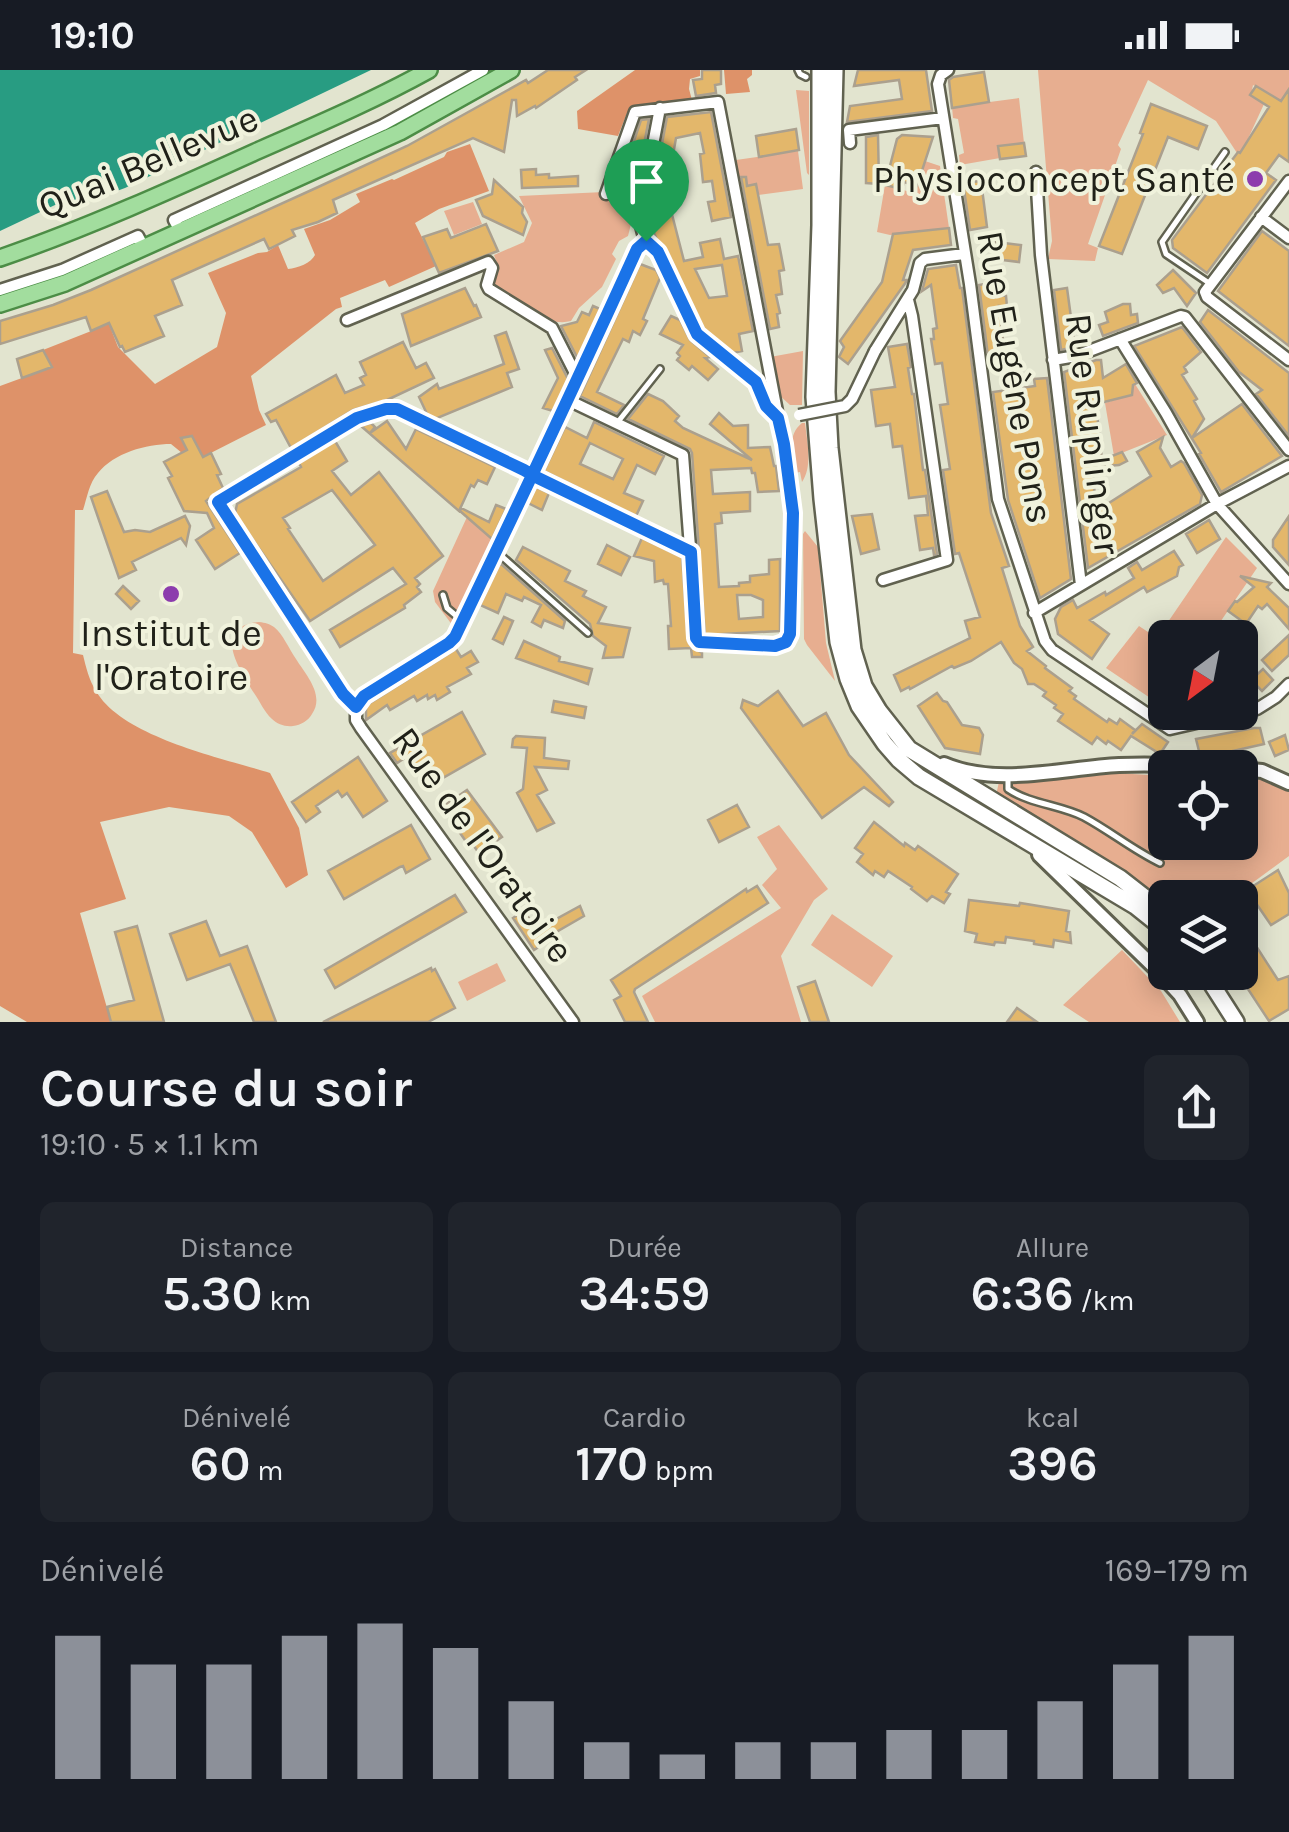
<!DOCTYPE html>
<html lang="fr">
<meta charset="utf-8">
<style>
:root{--surface:#171b24;--page:#20242c;--text:#f1f3f6;--muted:#9ea1a6;--accent:#8c9099}
body{margin:0;font-family:Karla,sans-serif;background:var(--page);color:var(--text);height:100vh;display:flex;flex-direction:column;font-size:38px;white-space:nowrap}
*{box-sizing:border-box;margin:0}
p{font-size:32px;color:var(--muted)}
.icon{flex:none;width:55px;height:55px;fill:none;stroke:currentColor;stroke-width:2;stroke-linecap:round;stroke-linejoin:round}
.map{position:relative;height:952px;overflow:hidden}
.details{display:flex;flex-direction:column;background:var(--surface);flex:1}
.details>*{flex:none}
.needle{width:65px;rotate:212deg}
.buttons{position:absolute;left:1148px;top:550px;display:grid;gap:20px}
.buttons a{display:grid;place-items:center;width:110px;height:110px;border-radius:15px;background:var(--surface);box-shadow:0 5px 25px #0003;font-size:50px}
.pin{position:absolute;display:grid;place-items:center;width:85px;height:85px;color:#fff;margin:-102px -42px;border-radius:50% 50% 50% 0;rotate:-45deg;box-shadow:0 0 10px #0007}
.pin .icon{rotate:45deg}
.round{display:grid;place-items:center;flex:none;width:105px;height:105px;border-radius:15px;background:var(--page)}
.headline{display:flex;align-items:center;justify-content:space-between;height:170px;padding:0 40px}
h1{font-size:55px;font-weight:600;line-height:75px}
.stats{display:grid;grid-template-columns:repeat(3,1fr);gap:15px;height:170px;padding:10px 40px}
.stats div{display:grid;align-content:center;border-radius:15px;background:var(--page);text-align:center}
.stats b{font-size:50px;font-weight:600}
.stats small{font-size:28px;font-weight:400}
.stats p{font-size:28px}
.chart{height:280px;padding:20px 40px}
.chart p{display:flex;justify-content:space-between}
.chart svg{width:100%;height:180px;margin-top:10px;stroke:var(--accent);stroke-width:6}
.status{display:flex;justify-content:space-between;align-items:center;height:70px;padding:0 50px;background:var(--surface);direction:ltr}
.status svg{height:28px;fill:currentColor}
.map>svg:first-child{display:block}
.green{fill:#e7ae90}
.forest{fill:#de9269}
.water{fill:#289c82}
.building{fill:#e3b76b;stroke:#aba08e;stroke-width:2.5;fill-rule:evenodd}
.lines{fill:none;stroke-linecap:round;stroke-linejoin:round}
.service-casing{stroke:#616250;stroke-width:10}
.minor-casing{stroke:#616250;stroke-width:15}
.tertiary-casing{stroke:#616250;stroke-width:18}
.secondary-casing{stroke:#616250;stroke-width:20}
.primary-casing{stroke:#4c8d46;stroke-width:20}
.service{stroke:#fff;stroke-width:5}
.minor{stroke:#fff;stroke-width:10}
.tertiary{stroke:#fff;stroke-width:12}
.secondary{stroke:#fff;stroke-width:15}
.primary{stroke:#a2dd9e;stroke-width:15}
.minor-bridge-casing{stroke:#616250;stroke-width:15;stroke-linecap:butt}
.minor-bridge{stroke:#fff;stroke-width:10}
.route-casing{stroke:#fff;stroke-width:20}
.route{stroke:#1a73e8;stroke-width:12}
.poi-dot{fill:#8c3cad;stroke:#f0f2dc;stroke-width:4}
.labels{text-anchor:middle;dominant-baseline:central;stroke-width:8;stroke-linejoin:round;paint-order:stroke}
.street-label{font-size:38px;fill:#202119;stroke:#f0f2dc}
.poi-label{font-size:38px;fill:#202119;stroke:#f0f2dc;text-anchor:end}
</style>
<div class="status"><b>19:10</b><svg viewBox="0 0 49 12"><path d="M0 12V9h3v3zM5 12V6h3v6zM10 12V3h3v9zM15 12V0h3v12zM26 1h20v11H26zM47 4h2v5h-2z"/></svg></div>
<div class="map">
<svg width="1289" height="952" viewBox="0 0 1289 952">
<rect width="100%" height="100%" fill="#e2e4cf"/>
<path class="green" d="M1038,0h251v19l-8,12 -28,-16 -2,10 13,9 -23,50 -4,-1 -21,-32 -68,-41 -30,65 3,4 -33,95 10,4 -3,13 -47,-2 4,-18z
M796,20l13,1v84l-2,-2z
M1019,28l5,45 -25,3 1,12 -40,7 -1,-10 5,-2 -6,-34 -5,-1 -1,-11z
M798,81l5,38 -45,6 -2,-10 -9,1 -1,-9 -7,1 -3,-18z
M925,91l15,5 9,62 -59,7 -13,-3 8,-47 29,8z
M613,119l14,8 -3,18 8,5 -4,16 -9,5 -7,13 4,5 -14,28 -23,21 -8,13c-26,7 -56,-20 -77,-33l-3,-4 8,-15 -5,-14 30,-13 8,-19 -13,-27 85,-4z
M473,132l9,22 -28,11 -10,-24z
M803,281l-1,54h-12l-12,-11 -8,-37z
M1135,314l32,51 -53,21 -9,-53 26,-8v-9z
M802,353h3c2,18 8,43 -3,59l-2,-10 -5,1c-2,-19 -9,-37 7,-50z
M467,447l26,23 -40,86 -18,-24 -2,-11z
M805,461l13,16 8,96 9,38 -28,-36 -3,-6 -1,-105z
M1226,467l31,31 -47,69 -45,1v65l-3,3 -56,-38 33,-42 18,12z
M259,552c7,1 9,1 15,5 9,7 15,22 22,32 10,16 29,36 16,55 -4,7 -11,11 -19,12 -8,1 -16,-2 -21,-7 -8,-7 -12,-18 -18,-26 -14,-23 -44,-66 5,-71z
M1116,703l49,3v66h75v-63l24,1 25,12v64l-56,41 -68,1v6l-24,-22 -145,-87 3,-13z
M779,755l49,64 -14,11 -33,56 20,66h-146l-13,-26 139,-88 -19,-23 15,-16 -20,-32z
M832,844l61,42 -21,31 -61,-42z
M1122,880l39,41 19,31h-91l-26,-17z
M497,893l9,18 -39,20 -9,-19z"/>
<path class="forest" d="M635,0h65v6l-10,3 -1,10 3,11 -59,7 -6,6 -9,23 -40,-7 -1,-18z
M724,0h28v5l-5,4 3,13 -24,2z
M470,74l19,47 -50,18 -24,14 21,43 -47,21 -4,-7 -45,18 2,9 -6,2 -85,67 8,34 7,15 -73,37 -22,-18c-25,0 -57,9 -73,29 -9,10 -11,25 -15,37h-8l-2,143 10,2c3,12 6,25 13,36 26,46 126,67 174,82l29,55 9,47 -22,13 -34,-56 -23,-16 -60,-9 -69,15 26,77 -46,14 31,109h-84l-27,-16v-620l52,-19 -9,-17 66,-26 9,23 37,37 62,-37 9,-34 -18,-40 50,-20 9,-1 11,-7 10,24c10,-1 23,-6 27,-14l-11,-26 26,-9 30,-18 -4,-8 36,-15 2,1 50,-23 3,-5z"/>
<path class="water" d="M0,0h371l-246,118 -41,15 -29,2 -55,26z"/>
<path class="building" d="M548,0h38l-11,7 2,3 -41,28 -1,-2 -18,10 -1,-16h-4l-8,52 -31,-14 -140,62 4,13 -19,9 -26,8 3,6 -26,13 -5,-10 -92,41 10,25 -27,11 9,20 -39,16 -3,-6 -2,1 -11,-24 -18,8 -5,-14 -86,27v-23l53,-16 38,-15 225,-102 91,-42 119,-66 2,3z
M702,0h19v14l-6,1 1,8 -20,3 -3,-16 9,-1z
M858,0h68l6,41 -85,11 3,-16 52,-7 -3,-19 -45,6z
M984,2l5,30 -37,6 -3,-28 4,-3z
M1256,16l25,15 8,-12v73l-10,-7 -13,18 10,7 -69,93 -34,-25 -1,-8 66,-88 2,1 29,-46 -19,-12z
M1151,34l56,22 -9,23 -30,-12 -46,117 -23,-8 44,-112 -3,-1z
M711,42l20,105 -19,4 -4,-19 7,-1 -3,-20 -9,1 -3,-28 4,-1 -4,-20 -24,5 -3,17 3,15 -7,1 -2,24 17,66 19,-4 -3,-14 20,-4 4,20 14,-3 15,75 -14,3 3,17 -9,2 -29,-24 -39,-81 -8,-8 -9,-22 19,-101zM722,195l5,31 -18,2 -14,-29z
M649,49l-11,55 -6,-1 -3,10 -9,-1 21,-62z
M796,59l3,21 -40,7 -3,-21z
M878,65l1,49 -13,-1v-46z
M902,65l31,2 -16,49 -13,-4 -2,7 -17,-4 12,-46z
M1024,73l2,13 -26,3 -2,-13z
M536,99v6l13,-1v4l29,-2v10l-56,2 -1,-18z
M741,107h5l1,9 9,-2 12,61 11,-1 1,5 4,21 -5,1 3,23 -6,1 4,18 -3,1 2,13 -9,2z
M494,110l29,27 -1,6 5,9 -4,13 -40,-19 -7,-16 16,-6z
M981,111l6,46 -17,3 -7,-47z
M486,154l12,27 -59,22 -16,-36 24,-8 4,9z
M949,158l2,17 -38,5 -10,30h4l-1,2 -58,82 -9,-7 5,-10 -4,-6 42,-59 11,-48z
M1262,161l27,20v95l-71,-55z
M996,172l25,3 -2,17 -25,-3z
M640,194l16,6 4,8 -17,41 4,2 -7,14 -7,-4 -4,11 -6,-3 -26,53 27,13 -7,9 -37,-18z
M956,195l4,23h2l29,225 18,53 -7,2 18,58 13,21 -6,4 19,15 -1,2 27,20 -3,3 7,5 -2,3 33,23 2,-3 8,5 3,-5 15,11 -3,4 10,-10 26,18 -8,12 -29,-18 -10,14 -13,-9 -2,3 -9,-7 -5,7 -34,-23 5,-7 -9,-6 2,-3 -13,-9 3,-4 -12,-8h-6l-6,-15 -8,-6 -13,-21 -30,19 -17,7 -2,-2 -42,23 -1,-2 -8,4 -7,-16 76,-37 -5,-17 15,-4 -21,-64 -4,1 -12,-84 7,-1 -10,-64 8,-1 -6,-41 -7,1 -4,-25h3l-1,-10 4,-1 -6,-43 -9,6 6,-22z
M1173,200l23,23 -9,13 -13,-18 -11,5 -6,-8z
M985,214l2,10 19,2 1,11 -8,-1 7,59 -14,2 -3,-3 -10,-79z
M465,218l9,18 2,-1 5,12 -70,29 -9,-32z
M1067,218l8,59 -14,3 -7,-60z
M1123,234h7l1,11 6,-1 1,9 -35,13 -4,-11 9,-3 -3,-10z
M593,236l7,3 -22,50 -17,-33 16,-4 5,-10 7,3z
M1208,240l81,63v63l-33,-42 6,-4 -23,-18 -39,-50z
M671,246l9,4 10,20 20,17 -5,1 13,11 -10,11 -16,-14 -3,4 -12,-10 3,-4 -3,-3 6,-8 -23,-11z
M1182,257l19,25 -17,15 3,5 -5,3 15,24 -3,2 10,18 -12,19 50,-34 40,52 -61,36 -22,-38 2,-1 -67,-107z
M506,262l13,37 -12,4 5,14 -77,32 -7,-3 -9,-19 18,-13 2,5 65,-25 -9,-28z
M403,272l13,26 10,-5 8,15 -47,22 -34,10 -62,38 -15,-28 -5,2 -5,-8 70,-39 9,18 19,-8 -4,-7 6,-3 -6,-13z
M907,274l4,23 -3,1 4,26h2l9,76h2l12,84 -3,1 -1,-7 -13,2 -5,-34 13,-1 -2,-19 -17,2 -7,-52 -9,1 -3,-23 -14,2 -5,-36 24,-3 -7,-40z
M552,278l16,31 -15,32 -10,-3 15,-30 -13,-28z
M43,280l9,17 -30,11 -5,-19z
M1096,290h5l2,18 23,-14 11,19 -4,2 -1,10 -36,9 6,56 20,-8 5,9 -8,4 -27,2 3,29h5l1,12 50,-32 -14,-24 26,-15 -3,11 11,19 10,-6 3,2 18,32 -2,9 -112,64 -24,-196z
M1047,308l24,201 -31,19 -32,-98 -15,-108 42,-6 -1,-7z
M648,324l15,7 16,15 -4,5 8,7 69,32 -42,-36 9,-11 14,13 15,-1v23l22,-1 4,19h2l3,25 -21,1 -3,-19h-3l-1,-5 -40,2 2,24 37,-2v19l-29,2 1,10 -7,1 4,63 20,-1v-3l11,-1v-6l19,-2v-14l11,-1v72l-75,4 -13,-182 -2,-4 -62,-30zM737,525h14l12,5v17l-24,2z
M387,351l19,28 10,-20 79,38 -8,17 -9,-4 -4,7 -3,-2 -12,26 -98,-85 10,-3 4,4 -5,6z
M594,352l70,34 -9,18 -18,-9 -13,28 19,8 -7,15 -92,-45 21,-44 22,11zM590,373l33,16 -10,20 -33,-15z
M192,366l11,21 8,-4 10,21 -4,1 6,13 -17,13 34,52 -25,16 -19,-29 18,-12 -7,-15 -23,-2 -16,-33 4,-2 -8,-14 23,-12 -6,-12z
M335,371l12,20 -15,10 19,24 28,-23 64,84 -28,22 5,6 -3,3 4,5 -17,13 1,3 -65,39 -10,-17 76,-46 -13,-16 -83,53 -75,-107 2,-10 64,-37 -2,-4zM332,420l43,55 -52,36 -35,-52 2,-1 -7,-10z
M536,417l13,6 -7,17 -14,-7z
M107,421l17,41 11,-2 15,2 35,-16 5,10 -4,19 -5,-7 -49,24 4,8 -17,8 -28,-81z
M496,435l10,4 -14,30 -32,-28 1,-3 28,14z
M872,444l7,35 -18,5 -9,-38z
M1289,446v49l-16,-18v-7z
M1209,450l11,19 -23,14 -11,-19z
M642,468l40,19 6,84 4,6 10,6v4h-10l-1,-9 -22,1 -1,-23h3l-3,-42h-4l-1,-4 -8,2 -1,-21 -20,-5z
M607,475l23,12 -9,18 -23,-11z
M523,477l47,24 -5,10 21,10 -3,5 23,11 -8,16 32,5 -7,29 -20,1 3,-12 -13,-10 -3,-12 -74,-64z
M1174,481l9,14 -4,2 -2,9 -30,16 -3,-5 -54,33 19,14 -17,25 -34,-25 -3,-15 6,-12 12,-7 4,8 28,-16 1,3 28,-17 -6,-10 9,-6 5,8z
M500,493l65,58 -2,7 -19,-8 -3,7 -9,-5 9,-17 -17,-8 -2,4 -16,-7 -8,19 -18,-8z
M1240,506l31,7 -4,4 22,21v21l-22,-25 -5,5 -4,-3 -12,18 -18,-13 7,-10 2,1 17,-15z
M123,516l16,15 -8,8 -15,-15z
M504,547l9,4 -10,23 -10,-5z
M1289,565v20l-17,16 -10,-11z
M524,571l36,16 -1,4 33,8 -4,15 -72,-26z
M456,579l5,8 10,-6 7,11 -11,6 4,6 -24,13 3,5 -13,8 -2,-5 -7,4 -1,-4 -10,6 -3,-5 -24,14 -3,-5 -21,15v-13l4,-4z
M1263,599l10,11 -11,11 -11,-11z
M778,621l25,35 23,-13 23,42 44,47 -4,4 -25,-19 -42,31 -81,-110 2,-8 15,6z
M937,623l6,8 4,1 15,23 17,3 4,7 -3,19 -35,-6 -27,-42z
M554,631l32,6 -2,11 -32,-6z
M462,642l23,42 -58,33 -13,-22 -3,2 -6,-9 -8,5 -7,-10z
M1254,658h6l4,16 -40,9 -9,1 -1,-2 -14,3 -4,-16z
M1285,665l4,15 -14,6 -6,-14z
M516,666l29,2 -1,20 25,3 -1,8 -33,-2 12,23 -10,5 17,28 -17,8 -20,-38 6,-4 4,-41 -15,-1 1,-8z
M358,687l29,44 -24,16 -16,-24 -5,4 -4,-6 -22,15 4,6 -14,10 -14,-20z
M467,720l35,47 -23,16 -9,-12 -3,2 -16,-23 3,-2 -9,-13z
M737,735l12,22 -30,15 -11,-22z
M874,752l30,24 1,-3 10,7 3,-4 40,28 -12,18 4,2 -6,9 -12,-7 -5,5 -16,-12 1,-2 -24,-16 -4,6 -9,-6 -2,4 -16,-13 6,-8 -8,-6z
M411,755l19,34 -24,14 -3,-7 -3,1 -56,32 -16,-28z
M1278,800l11,23v21l-18,11 -24,-35z
M757,816l11,17 -133,86 -1,3 14,30h-23l-11,-22 7,-4 -10,-16 135,-91 1,3z
M455,825l11,17 -131,76 -10,-18z
M969,830l50,6 1,-3 49,8 -3,20 4,1 1,11 -17,-3 -1,7 -19,-3v-3l-28,-4 -1,6 -10,-1 -1,3 -19,-3 2,-8 -12,-3z
M580,836l4,10 -38,22 2,3 -14,9 -21,-32 11,-8 12,20z
M206,851l14,35 27,-10 29,76h-22l-24,-58 -43,16 -17,-46z
M1240,851l38,59 11,-4v33l-20,12 -29,-44z
M137,856l27,96h-53l-4,-15 27,-7 -19,-68z
M431,898l1,3 3,-2 20,39 -27,14h-105z
M815,911l14,41h-19l-12,-35z
M1017,938l20,14h-30z"/>
<g class="lines">
<defs>
<path id="service" d="M798,0l2,4 6,3
M1209,213l-43,-29 -4,-12 63,-90
M617,353l43,-54
M497,482l91,81
M443,525l4,13 13,11
M1008,707v12c22,15 52,16 76,28 26,14 49,33 76,46"/>
<path id="minor" d="M948,0l-7,5 -3,9 32,200 28,215 47,142 7,9 118,79 87,-20 19,-12 13,-13
M850,73l-1,-13 94,-12
M1036,102l5,83 40,330
M1289,111l-84,111 2,5 82,63
M1261,147l28,21
M180,161l-6,-11 209,-95 100,-55
M645,171l12,11 40,83 59,47 10,24 11,11
M0,220l62,-20 76,-34 6,12
M347,250l141,-58 4,6 -5,17 2,4 63,39 26,51
M1120,269l46,74 51,91 72,80
M875,281l38,-61 7,-27 5,-4 39,-5
M1053,290l23,-4 105,-40 4,1 104,133
M568,330l115,55 14,185 5,4 73,2 10,-4 5,-8 3,-121 -6,-49 -69,-362 -83,10 -29,82
M883,510l64,-20 -35,-244 -4,-16
M1034,543l183,-109 72,-38
M356,637l8,-11 85,-53 6,-6 123,-258 59,-130 8,-8 -6,-23 21,-110
M573,952l-212,-294 -5,-8v-13l-13,-13 -126,-192 140,-84 35,-10 299,144"/>
<path id="tertiary" d="M944,694c53,23 119,4 175,1 33,-1 67,0 100,3
M1240,699l22,2 27,12
M1039,785l117,114 24,26 17,27"/>
<path id="secondary" d="M820,0v155l-6,172 8,102 16,143 10,37 11,27 26,38 14,16 20,17 216,129 30,24
M835,0l-8,322 3,56 23,202 11,36 15,25 30,38 211,129 45,35
M1204,902l32,50"/>
<path id="primary" d="M0,188c87,-30 171,-68 255,-106 59,-26 118,-51 174,-82
M0,234l65,-21 335,-151 111,-62"/>
</defs>
<use href="#service" class="service-casing"/>
<use href="#minor" class="minor-casing"/>
<use href="#tertiary" class="tertiary-casing"/>
<use href="#secondary" class="secondary-casing"/>
<use href="#primary" class="primary-casing"/>
<use href="#service" class="service"/>
<use href="#minor" class="minor"/>
<use href="#tertiary" class="tertiary"/>
<use href="#secondary" class="secondary"/>
<use href="#primary" class="primary"/>
<defs>
<path id="minor-bridge" d="M799,345l46,-9 7,-7 23,-48"/>
</defs>
<use href="#minor-bridge" class="minor-bridge-casing"/>
<use href="#minor-bridge" class="minor-bridge"/>
</g>
<g class="lines">
<defs>
<path id="route" d="M646,171l-9,8c-59,130 -120,259 -182,388l-6,6 -85,53 -8,11 -13,-13 -125,-192 139,-84 29,-9h11l127,61 12,7 155,75 5,86 3,4 76,4 11,-4 4,-8 3,-121 -9,-69 -6,-26 -12,-12 -10,-24 -59,-48 -39,-82 -12,-11"/>
</defs>
<use href="#route" class="route-casing"/>
<use href="#route" class="route"/>
</g>
<g class="poi-dot">
<circle cx="1255" cy="109" r="10"/>
<circle cx="171" cy="524" r="10"/>
</g>
<g class="labels">
<g class="street-label">
<text transform="translate(148 92) rotate(-23)">Quai Bellevue</text>
<text transform="translate(1015 307) rotate(80)">Rue Eugène Pons</text>
<text transform="translate(1093 364) rotate(83)">Rue Ruplinger</text>
<text transform="translate(483 775) rotate(54)">Rue de l'Oratoire</text>
</g>
<g class="poi-label">
<text x="1235" y="109">Physioconcept Santé</text>
<text x="171" y="563" text-anchor="middle">Institut de<tspan x="171" dy="44">l'Oratoire</tspan></text>
</g>
</g>
</svg>
<div class="buttons">
<a><svg class="needle" viewBox="-14 -14 28 28"><path d="M0-13l5 13h-10z" fill="#e53935"/><path d="M0 13l5-13h-10z" fill="#9ea1a6"/></svg></a>
<a><svg class="icon" aria-label="locate" viewBox="0 0 24 24"><circle cx="12" cy="12" r="6"/><path d="M12 2v4M12 18v4M2 12h4M18 12h4"/></svg></a>
<a><svg class="icon" aria-label="layers" viewBox="0 0 24 24"><path d="M12 4l9 5-9 5-9-5zM3 14l9 5 9-5"/></svg></a>
</div>
<div class="pin" style="left:646px;top:171px;background:#1e9e55"><svg class="icon" aria-label="arrive" viewBox="0 0 24 24"><path d="M6 21V4h12l-3 4 3 4H6"/></svg></div>
</div>
<section class="details">
<div class="headline"><div><h1>Course du soir</h1><p>19:10 · 5 × 1.1 km</p></div><a class="round"><svg class="icon" aria-label="share" viewBox="0 0 24 24"><path d="M12 15V3M7 8l5-5 5 5M5 13v7h14v-7"/></svg></a></div>
<div class="stats">
<div><p>Distance</p><b>5.30<small> km</small></b></div>
<div><p>Durée</p><b>34:59</b></div>
<div><p>Allure</p><b>6:36<small> /km</small></b></div>
</div>
<div class="stats">
<div><p>Dénivelé</p><b>60<small> m</small></b></div>
<div><p>Cardio</p><b>170<small> bpm</small></b></div>
<div><p>kcal</p><b>396</b></div>
</div>
<div class="chart"><p><span>Dénivelé</span>169–179 m</p>
<svg viewBox="0 0 160 44" preserveAspectRatio="none"><path d="M5 44V9M15 44V16M25 44V16M35 44V9M45 44V6M55 44V12M65 44V25M75 44V35M85 44V38M95 44V35M105 44V35M115 44V32M125 44V32M135 44V25M145 44V16M155 44V9"/></svg>
</div>
</section>
